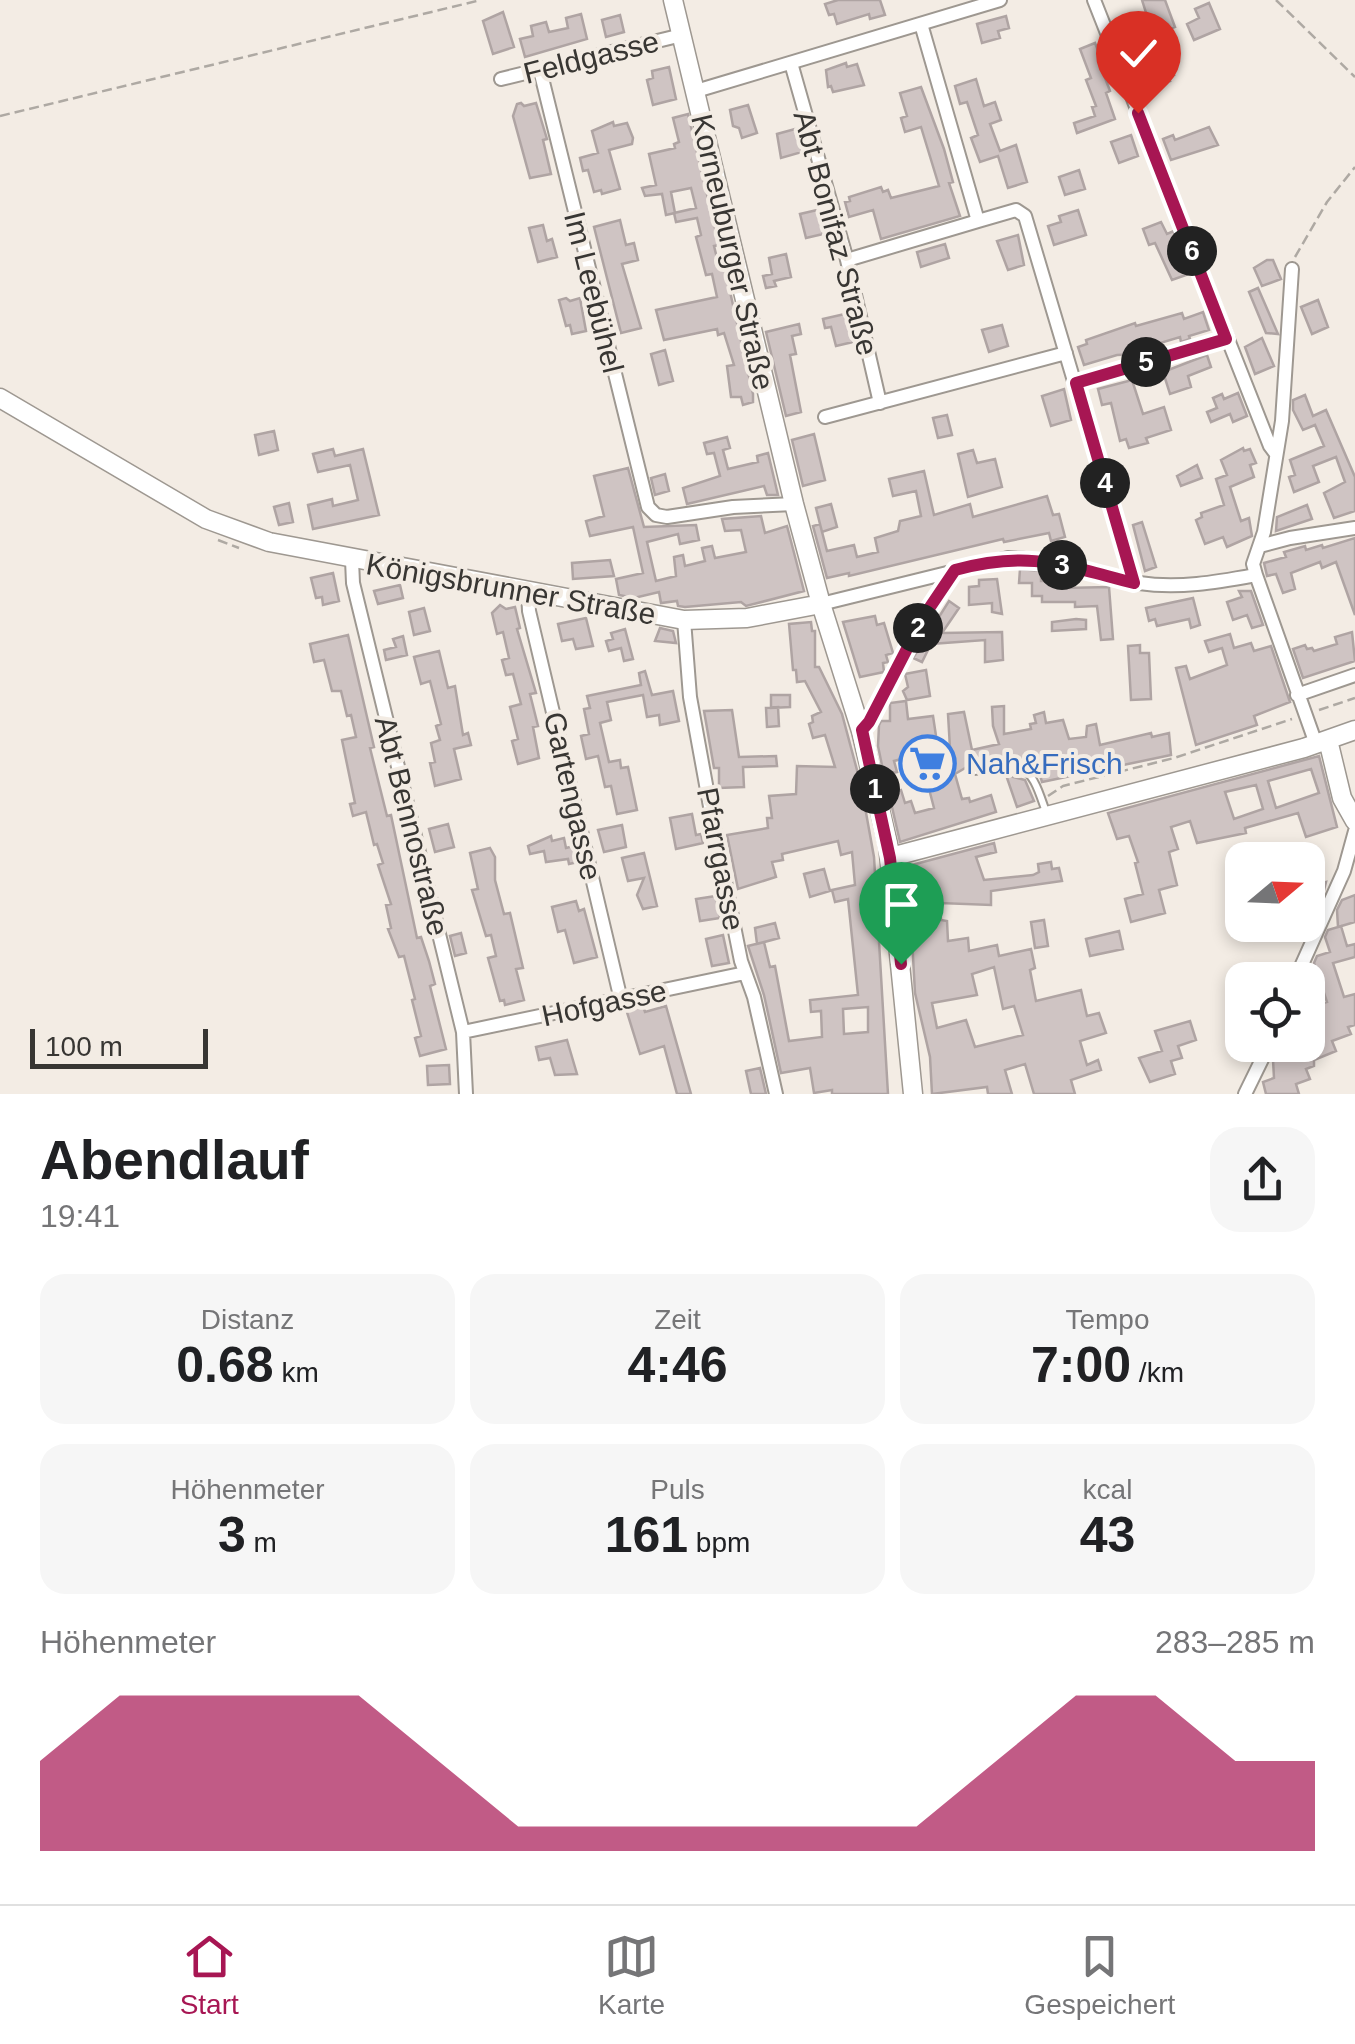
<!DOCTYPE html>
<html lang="de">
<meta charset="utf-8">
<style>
:root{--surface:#fff;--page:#f6f6f6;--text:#202124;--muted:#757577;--line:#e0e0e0;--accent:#a71653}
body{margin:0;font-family:Arial,sans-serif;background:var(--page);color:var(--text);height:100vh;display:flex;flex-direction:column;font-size:38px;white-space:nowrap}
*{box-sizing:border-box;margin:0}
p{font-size:32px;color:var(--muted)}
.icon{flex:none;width:55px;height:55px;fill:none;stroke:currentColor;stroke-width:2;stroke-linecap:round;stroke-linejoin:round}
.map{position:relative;height:1094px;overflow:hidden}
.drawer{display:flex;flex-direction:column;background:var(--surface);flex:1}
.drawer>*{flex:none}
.needle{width:65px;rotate:71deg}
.tools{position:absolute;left:1225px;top:842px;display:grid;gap:20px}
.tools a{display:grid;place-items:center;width:100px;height:100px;border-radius:20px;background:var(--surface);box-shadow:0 5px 15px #0003;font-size:50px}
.scale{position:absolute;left:30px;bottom:25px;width:178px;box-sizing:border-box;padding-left:10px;border:5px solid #383633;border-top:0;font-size:28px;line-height:35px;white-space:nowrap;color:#383633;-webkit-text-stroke:8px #f3ece4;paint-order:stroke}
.pin{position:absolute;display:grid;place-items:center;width:85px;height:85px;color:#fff;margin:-102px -42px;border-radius:50% 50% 50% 0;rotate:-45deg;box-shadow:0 0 10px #0007}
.pin .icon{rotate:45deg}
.km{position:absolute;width:50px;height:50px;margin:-25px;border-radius:50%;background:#222;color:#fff;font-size:28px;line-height:50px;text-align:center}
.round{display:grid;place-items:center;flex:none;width:105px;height:105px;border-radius:30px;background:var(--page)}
.head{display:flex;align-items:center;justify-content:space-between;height:170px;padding:0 40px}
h1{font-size:55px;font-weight:700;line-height:75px}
.figures{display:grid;grid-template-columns:repeat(3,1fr);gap:15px;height:170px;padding:10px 40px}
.figures div{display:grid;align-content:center;border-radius:25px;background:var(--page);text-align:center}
.figures b{font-size:50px;font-weight:700}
.figures small{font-size:28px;font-weight:400}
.figures p{font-size:28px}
.chart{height:280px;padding:20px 40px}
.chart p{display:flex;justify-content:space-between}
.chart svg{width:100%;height:180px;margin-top:10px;fill:var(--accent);opacity:.7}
.dock{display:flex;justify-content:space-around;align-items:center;height:140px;border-top:2px solid var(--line);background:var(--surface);font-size:28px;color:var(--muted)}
.dock a{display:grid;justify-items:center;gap:5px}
.dock .on{color:var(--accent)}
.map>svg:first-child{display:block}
.building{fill:#cfc4c3;stroke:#afa4a3;stroke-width:2.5;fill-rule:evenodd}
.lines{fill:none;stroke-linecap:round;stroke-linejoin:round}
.lane-casing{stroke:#9e9891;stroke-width:10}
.street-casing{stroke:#9e9891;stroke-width:16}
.secondary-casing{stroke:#9e9891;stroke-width:21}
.path{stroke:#aea9a3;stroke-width:2.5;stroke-dasharray:10 5;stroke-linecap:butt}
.lane{stroke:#fff;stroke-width:6}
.street{stroke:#fff;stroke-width:12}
.secondary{stroke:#fff;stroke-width:18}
.route-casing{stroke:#fff;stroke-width:20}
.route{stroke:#a71653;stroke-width:12}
.labels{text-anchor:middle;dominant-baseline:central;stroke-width:8;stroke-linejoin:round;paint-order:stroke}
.street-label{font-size:30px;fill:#383633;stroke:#f3ece4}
.shop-label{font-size:30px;fill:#366cbe;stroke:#f3ece4;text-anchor:start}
</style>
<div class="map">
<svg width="1355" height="1094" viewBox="0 0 1355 1094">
<rect width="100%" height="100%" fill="#f3ece4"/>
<path class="building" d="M838,0h42l5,15 -15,4 -1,-5 -32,10 -3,-10 -5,1 -4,-11z
M1142,0h23l10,27 -22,8z
M1209,3l11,26 -26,11 -7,-16 12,-6 -4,-9z
M503,12l11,35 -21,7 -10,-33z
M581,14l6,25 -62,18 -5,-18 13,-3 -2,-10 15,-4 3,10 19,-4 -2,-10z
M620,15l4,17 -18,5 -4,-17z
M1006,16l3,12 -11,3 2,7 -18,5 -5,-19z
M1095,43l13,33 -3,2 5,13 -4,2 9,26 -38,14 -3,-10 21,-7 -3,-9 4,-1 -10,-26 5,-2 -11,-29z
M1142,50l6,14 19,-7 7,18 -6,2 2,4 -21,8 -18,-36z
M846,63l1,4 10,-3 7,21 -31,7 -2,-6 -3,1 -2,-17z
M669,67l7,32 -23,6 -6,-25 6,-2 -1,-7z
M976,79l8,27 11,-4 6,18 -11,4 10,27 16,-6 11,37 -19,6 -10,-32 -18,6 -9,-24 7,-3 -11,-33 -7,2 -5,-18z
M921,87l23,62 9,33 -4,1 11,33 -79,23 -8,-29 -24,7 -4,-15 5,-1 -1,-4 32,-10 2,5 5,-2 3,8 48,-12 -18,-59 -16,5 -4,-14 6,-2 -7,-23z
M521,103l3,3 12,-3 11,36 -4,1 8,34 -21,4 -17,-62 4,-12z
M748,105l9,28 -15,5 -3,-10 -6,-2 -3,-16z
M688,114l31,131 -5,1 5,20 5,-1 29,129v8l-10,3 -2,-8h-10l-4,-31 7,-1 -10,-32 -6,2 -1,-6 -53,11 -8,-30 61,-13 -5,-23 -6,1 -10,-38 5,-2 -4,-17 -21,4 -2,-9 22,-5 -5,-20 -20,4 4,21 -9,2 -4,-21 -17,2 -3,-8 14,-3 -7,-31 26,-6 -1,-4 5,-2 -6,-24z
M613,122l1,4 13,-3 6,15 -1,6 -23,6 11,39 -18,5 -1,-4 -7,2 -6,-22 -5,1 -3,-13 18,-5 -6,-22z
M1209,127l9,18 -47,15 -8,-21 10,-4 2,5z
M795,129l7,23 -21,6 -4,-24z
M1131,135l7,21 -19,7 -8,-21z
M1079,170l6,19 -20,6 -6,-18z
M817,210l6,24 -17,4 -6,-24z
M1078,210l8,25 -32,10 -6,-19 13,-4 -2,-6z
M620,220l6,25 8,-2 4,17 -16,4 19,64 -20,5 -27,-106z
M1161,222l6,12 7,-3 9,21 -5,2 8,21 -14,5 -17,-37 -6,2 -6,-16z
M543,225l4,16 5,-2 5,18 -19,5 -9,-34z
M1018,235l6,30 -16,5 -11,-29z
M945,244l4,14 -28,9 -4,-15z
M786,254l5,23 -17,4 2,5 -10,2 -3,-12 9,-2 -3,-16z
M1267,260h6l8,19 -19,7 -8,-18z
M1258,288l20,46 -12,-1 -17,-41z
M566,298l4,3 10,-3 6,33 -14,3 -2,-9 -4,1 -7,-26z
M1318,300l10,27 -16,7 -11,-27z
M1203,312l6,18 -20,6 1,3 -9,3 -1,-5 -40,12 -2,5 -21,1 -33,10 -6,-18 9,-3 -1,-4 49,-17 1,3 46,-13 2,6z
M849,313l4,29 -17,4 -5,-19 -6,1 -2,-9z
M799,324l2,10 -9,2 4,18 -6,1 11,57 -15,4 -20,-84z
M1002,325l6,21 -19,6 -7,-22z
M1262,338l12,28 -19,8 -10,-27z
M665,350l8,31 -14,4 -8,-31z
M1207,355l4,12 -23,9 3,11 -21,7 -7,-22z
M1132,380l11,34 21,-7 7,23 -25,8 2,5 -19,5 -3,-9 -6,2 -9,-38 -9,2 -4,-16z
M1064,389l7,31 -20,6 -9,-30z
M1238,393l9,23 -14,6 -3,-8 -19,8 -4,-10 10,-4 -4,-10 9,-4 2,5z
M1305,395l8,21 13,-6 29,67v34l-21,7 -10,-25 21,-11 -9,-25 -23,9 6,16 -25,10 -5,-15 6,-2 -5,-15 34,-14 -9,-21 -12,5 -10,-20v-10z
M947,415l5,20 -14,3 -5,-20z
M274,431l4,19 -19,5 -4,-20z
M814,434l11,46 -22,6 -11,-46z
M727,437l3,11 -7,2 5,19 30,-7 -1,-6 11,-3 10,42h-11l-3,-9 -77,18 -4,-16 37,-12 -6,-23 -7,1 -3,-11z
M1243,448l1,3 6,-2 6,14 -6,2 4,12 -24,10 11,34 8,-3 3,18 -25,11 -4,-10 -18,7 -9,-24 6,-3 -1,-4 23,-8 -8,-26 11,-4 -6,-15z
M333,449l2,7 28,-7 16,66 -66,14 -5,-24 24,-6 1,7 25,-6 -8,-35 -32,7 -5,-18z
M973,450l4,13 18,-4 7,28 -34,10 -10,-43z
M1197,465l5,13 -21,8 -4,-10z
M628,468l16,59 52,-2 3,15 -19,4 -2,-10 -31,8 9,39 20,-5 -2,-19 9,-2 2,11 20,-5 -3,-13 10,-2 3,12 31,-6 -5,-22 -16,1 -3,-12 39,-3 4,17 22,-7 17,65 -58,15 -5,-4 -56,5 -7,-1 -1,-5 -16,2 -2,-11 -25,6 -15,-3 -3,-16 27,-6 -10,-46 -43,9 -4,-15 18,-5 -10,-40z
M924,471l10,44 36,-11 3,13 74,-21 6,19 6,-1 6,23 -14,4 -2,-8 -45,9 -1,-3 -154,37v-3l-22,5 -14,-52 7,-2 7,27 27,-6 3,12 21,-5 -3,-14 23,-7 2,-10 21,-5 -5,-25 -23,5 -4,-17z
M665,474l4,17 -14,4 -4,-17z
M289,503l4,19 -14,3 -5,-18z
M831,504l6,23 -15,5 -6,-24z
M1307,505l5,14 -36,12 1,-14z
M1142,522l14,45 -11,4 -12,-46z
M1355,538v77l-19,-53 -14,6 -2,-6 -29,11 4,16 -12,4 -7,-19 -9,2 -3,-13 22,-6 -2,-5 21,-6 1,4 16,-5 1,3z
M610,560l4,16 -41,3 -1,-16z
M1020,569l21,2v10h22v7l46,-1 4,52 -12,1 -4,-34 -22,1v-5h-33v-6h-10v-13h-13z
M333,573l6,28 -16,4 -1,-8 -6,1 -5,-20z
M997,579l5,35 -10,-2v-9l-23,2v-18l10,-1v-6z
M400,585l3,13 -25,6 -4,-13z
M1239,591h12l12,34 -11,3 -5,-13 -14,5 -6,-18 15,-5z
M1193,598l7,27 -9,3 -2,-9 -32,7 -2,-7 -6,2 -3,-13z
M949,601l10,7 -17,25 60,-1 1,28 -18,2v-22l-54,4 -9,18 -9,-4z
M500,605l6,4 9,-2 5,21 -3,1 19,64 -6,1 8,32 -5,1 6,31 -21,6 -6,-23 6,-2 -8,-32 11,-3 -8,-30 -7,1 -4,-15 7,-2 -6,-26 -6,2 -5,-21z
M424,608l6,23 -16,4 -5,-23z
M875,616l2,9 7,-2 9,30 -7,2 2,7 -5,1 1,9 -24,5 -17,-55z
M586,618l7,28 -17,3 -3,-10 -11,2 -4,-17z
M1076,619l10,1v9l-34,2v-9z
M811,622l1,9h3v36h4l23,47 19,71 13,72 14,237h-56v-4l-18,3 -4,-25 -29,5 -17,-78 -16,-49 16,-4 6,25 5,-1 14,75 33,-4 -1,-26 -10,1 -1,-12 48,-5 -10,-96 -13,3 -3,-12 23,-5 -3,-33 -11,3 -3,-14 -56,13 1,6 -11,2 4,15 -38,12 -11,-54 41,-7 -1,-10h5l-3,-22 27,-2 1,-28 38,1 -10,-32 -12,3 -4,-14 4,-2 -1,-6 9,-4 -16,-31 -8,1 -1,-12h-3l-4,-46zM868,1007v25l-24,2 -1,-25z
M660,628l13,3 3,12 -21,-2z
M625,629l8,30 -9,2 -3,-13 -12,3 -3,-10 7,-2 -2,-6z
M1352,632l3,29 -52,17 -10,-29 12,-4 2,4 5,-1 2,3 23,-7 -2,-7z
M1230,634l4,14 17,-5 3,8 17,-5 19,56 -36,14 3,9 -61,20 -20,-77 10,-2 4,13 37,-14 -5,-17 -13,4 -4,-11z
M348,635l26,112 -4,1 17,68 4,-1 26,123 4,-1 8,24 6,23 -5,2 16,63 -26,7 -5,-18 6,-2 -9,-36 3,-1 -11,-43 -5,1 -11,-28 3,-1 -5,-23 5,-1 -13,-39 5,-2 -6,-19 -3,1 -8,-33 -13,4 -3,-12 5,-1 -13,-63 14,-3 -5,-22 -4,1 -6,-25h-9l-8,-31 -10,2 -4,-18z
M403,636l4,19 -21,5 -2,-10 12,-3 -3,-8z
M1140,645v8h9l2,46 -20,1 -3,-54z
M439,651l9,37 7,-2 8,49 5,-2 3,12 -17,4 7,30 -26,7 -5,-23 5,-1 -4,-19 9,-3 -4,-14 5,-2 -11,-43 -9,3 -7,-27z
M926,670l4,26 -23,4 -4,-9 5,-4 -3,-13z
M645,671l7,24 21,-4 6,30 -19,4 -1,-10 -12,2 -4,-22 -36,7 4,18 -11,3 9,39 11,-2 1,8 7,-1 9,43 -20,4 -6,-28 -6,1 -7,-31 -12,3 -5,-23 8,-2 -5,-25 6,-1 -3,-12 54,-11 -2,-12z
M771,695h19v12l-19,1z
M906,701l2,18 25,-3 5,33 12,-1 -2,-34 16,-2 8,38 27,-6 -6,-18 -1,-19 12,-1v28l27,-5 -1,-5 6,-1 -2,-8 10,-3 2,11 17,-3 6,19 17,-2 1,-11 9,-2 4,21 51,-12 1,4 17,-4 2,22 -129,27 -7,-24 -63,6 -17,10 7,25 7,-1 1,4 21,-7 5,17 -96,30 -11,-48 12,-4 4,13 6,-2 4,12 19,-5 -6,-23 -8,2 -3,-13 5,-1 -5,-18 -23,6 3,11 -13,3 -6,-29 1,-21 2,-4h9v-18z
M778,707l1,19 -12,1 -1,-19z
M732,710l7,47 37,-1 1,10 -34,1 1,20 -25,1v-20h-5l-10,-57z
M1319,756l18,71 -31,10 -8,-24 -53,15 1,5 -49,10 -7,-22 -19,6 7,22 -9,3 8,33 -18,5 6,23 -34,9 -6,-23 18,-5 -8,-31 3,-1 -9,-26 -12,3 -9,-26zM1311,769l8,24 -43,15 -8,-27zM1256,785l7,24 -29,10 -9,-27z
M1006,775l19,5 9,21 -17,6z
M692,814l4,21 5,-1 2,9 -27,6 -6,-31z
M448,824l6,23 -19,5 -6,-23z
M622,825l4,22 -22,5 -6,-22z
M551,836l1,5 12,-3 2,10 8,-2 4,16 -9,2 -1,-5 -22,3 -2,-11 -14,3 -2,-8z
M994,843l2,9 -20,5 8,23 49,-5 6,-3 -1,-8 13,-2 1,7 7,-1 3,13 -71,10v14l-51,-2 1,17 6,1 1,20 20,-3 1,13 28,-6 2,11 32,-7 4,19 -5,2 6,31 45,-11 6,26 12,-3 7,20 -26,8 7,24 11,-5 3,10 -30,10 4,14h-41l-9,-30 -20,6 7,24h-24l-1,-7 -55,7 -2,-37 -15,-64 -7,-127zM994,967l9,42 11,-3 9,29 -48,12 -9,-27 -29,8 -5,-25 45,-8 -5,-21z
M490,848l5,9v23l9,34 6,-1 13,55 -7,1 8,31 -19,5 -1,-5 -4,1 -12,-43 8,-2 -5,-21 -5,1 -14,-46 6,-1 -8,-36z
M644,853l13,53 -14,3 -6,-14 7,-17 -16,3 -6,-23z
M824,869l6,22 -20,6 -6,-23z
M1326,882l-3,12 -15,4v-11z
M1355,895v27l-17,5 -1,-17 5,-10z
M716,896l4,22 -20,3 -4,-22z
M576,901l3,10 5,-2 13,48 -23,6 -9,-33 -7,2 -6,-25z
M1044,920l4,26 -13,2 -4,-26z
M775,923l4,15 -22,6 -2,-16z
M1270,925h39l-2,5 -34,8z
M1341,926l6,20 8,-2v13l-22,6 11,34 11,-3v31l-7,2 3,7 -19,7 4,10 -22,9v6l-8,3 4,10 -14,5 3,10h-33l-3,-12 11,-4 -1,-18 16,-5 -3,-10h22v-37l19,-6 -13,-39 3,-7 13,-4 -5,-15 3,-7z
M1119,931l4,18 -33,7 -4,-17z
M461,933l5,20 -11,3 -5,-20z
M723,935l6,28 -17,3 -6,-27z
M643,1006l2,6 21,-6 25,88h-14l-13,-48 -24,8 -14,-45z
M1190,1021l6,19 -18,6 4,12 -11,3 4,13 -25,8 -11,-24 23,-7 -7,-20z
M567,1040l10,34 -22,1 -5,-17 -11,2 -3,-13z
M449,1065l1,19 -22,1 -1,-19z
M760,1068l6,26h-15l-5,-23z"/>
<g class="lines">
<defs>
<path id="lane" d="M974,771c54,-6 55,-10 73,44"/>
<path id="street" d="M1094,0l176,446 6,8
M921,24l57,197 38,-11 9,6 109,367
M791,63l56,197 33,143
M540,70l108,437 8,8 11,2 66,-10 61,-3
M501,79l181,-44
M696,91l304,-91
M847,260l131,-39
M1075,383l152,-44
M825,417l241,-64
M1260,546l30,-8 65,-10
M352,560l1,23 110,449 3,62
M1256,575l-3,-11 11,-32 18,-111 10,-152
M528,591l1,20 92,389
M821,604l187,-46c46,0 87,19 131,25 40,6 78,-1 117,-8l60,169
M684,620l6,77 21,115 30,149 13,36 22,97
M1297,695l58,-20
M861,731l8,-9 55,-106 31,-46
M1295,980l49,-109 11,-40
M463,1032l282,-59
M1245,1094l24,-49"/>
<path id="secondary" d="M673,0l121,504 27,100 40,127 27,113 25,250
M0,398l206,121 63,23 415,78 63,-2 74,-14
M1328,740l14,58 13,23
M891,857l413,-109 51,-18"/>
</defs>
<use href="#lane" class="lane-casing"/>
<use href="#street" class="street-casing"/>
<use href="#secondary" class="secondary-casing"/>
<path class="path" d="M1276,0l79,77
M0,116l481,-116
M1295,257l32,-55 28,-35
M218,540l21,8
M1319,710l36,-12
M1048,796l15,-10 111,-28 118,-39"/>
<use href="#lane" class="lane"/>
<use href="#street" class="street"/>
<use href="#secondary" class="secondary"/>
</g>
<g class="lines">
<defs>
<path id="route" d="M901,964l-11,-106 -28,-128 7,-8 55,-106 31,-46c74,-20 108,-5 179,13l-58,-200 150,-44 -88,-226"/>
</defs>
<use href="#route" class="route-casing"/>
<use href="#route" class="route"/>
</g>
<defs>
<symbol id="supermarket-ring" viewBox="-11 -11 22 22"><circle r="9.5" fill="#f3ece4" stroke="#3f7fe0" stroke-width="1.5"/><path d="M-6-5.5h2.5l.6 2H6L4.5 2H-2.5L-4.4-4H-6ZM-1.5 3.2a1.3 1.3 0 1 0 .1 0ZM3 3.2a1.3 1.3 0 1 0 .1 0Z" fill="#3f7fe0"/></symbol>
</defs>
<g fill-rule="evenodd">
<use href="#supermarket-ring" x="896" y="732" width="63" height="63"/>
</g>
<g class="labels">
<g class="street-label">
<text transform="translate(591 57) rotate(-14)">Feldgasse</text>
<text transform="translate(836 233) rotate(75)">Abt Bonifaz Straße</text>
<text transform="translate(733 252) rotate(77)">Korneuburger Straße</text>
<text transform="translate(594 292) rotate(76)">Im Leebühel</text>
<text transform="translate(511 589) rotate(10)">Königsbrunner Straße</text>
<text transform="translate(573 796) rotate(77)">Gartengasse</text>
<text transform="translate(412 826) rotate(76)">Abt Bennostraße</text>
<text transform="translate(721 859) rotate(79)">Pfarrgasse</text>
<text transform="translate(604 1003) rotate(-12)">Hofgasse</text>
</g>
<g class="shop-label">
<text x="966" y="763">Nah&amp;Frisch</text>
</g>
</g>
</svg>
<div class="tools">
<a><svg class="needle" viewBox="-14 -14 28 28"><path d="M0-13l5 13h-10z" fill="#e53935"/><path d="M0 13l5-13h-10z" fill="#757577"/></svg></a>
<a><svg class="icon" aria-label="locate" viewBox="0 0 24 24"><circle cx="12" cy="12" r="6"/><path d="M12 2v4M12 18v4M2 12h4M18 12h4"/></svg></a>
</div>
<div class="scale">100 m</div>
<div class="pin" style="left:901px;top:964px;background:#1e9e55"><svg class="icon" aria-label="arrive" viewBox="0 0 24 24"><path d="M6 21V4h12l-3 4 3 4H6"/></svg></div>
<div class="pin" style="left:1138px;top:113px;background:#d93025"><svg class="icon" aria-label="check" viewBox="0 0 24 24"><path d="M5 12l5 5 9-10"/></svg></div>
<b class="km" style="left:875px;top:789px">1</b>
<b class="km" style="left:918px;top:628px">2</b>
<b class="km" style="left:1062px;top:565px">3</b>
<b class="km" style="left:1105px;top:483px">4</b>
<b class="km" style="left:1146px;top:362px">5</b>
<b class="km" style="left:1192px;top:251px">6</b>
</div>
<section class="drawer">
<div class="head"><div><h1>Abendlauf</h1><p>19:41</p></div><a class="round"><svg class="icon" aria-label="share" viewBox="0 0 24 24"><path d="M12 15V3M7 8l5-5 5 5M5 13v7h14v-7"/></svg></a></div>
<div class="figures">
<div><p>Distanz</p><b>0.68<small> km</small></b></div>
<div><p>Zeit</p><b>4:46</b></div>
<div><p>Tempo</p><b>7:00<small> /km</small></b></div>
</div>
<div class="figures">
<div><p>Höhenmeter</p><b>3<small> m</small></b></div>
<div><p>Puls</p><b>161<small> bpm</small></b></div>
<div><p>kcal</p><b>43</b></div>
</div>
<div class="chart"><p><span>Höhenmeter</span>283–285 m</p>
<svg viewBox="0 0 160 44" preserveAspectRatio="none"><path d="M0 44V22L10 6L20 6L30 6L40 6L50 22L60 38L70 38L80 38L90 38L100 38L110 38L120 22L130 6L140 6L150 22L160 22V44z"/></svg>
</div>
</section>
<nav class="dock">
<a class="on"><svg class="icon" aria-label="home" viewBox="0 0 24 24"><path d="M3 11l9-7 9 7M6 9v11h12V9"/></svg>Start</a>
<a><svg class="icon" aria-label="map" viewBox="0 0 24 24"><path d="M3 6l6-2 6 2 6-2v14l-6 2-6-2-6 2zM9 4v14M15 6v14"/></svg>Karte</a>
<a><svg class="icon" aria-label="saved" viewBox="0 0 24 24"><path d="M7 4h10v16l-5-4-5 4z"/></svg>Gespeichert</a>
</nav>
